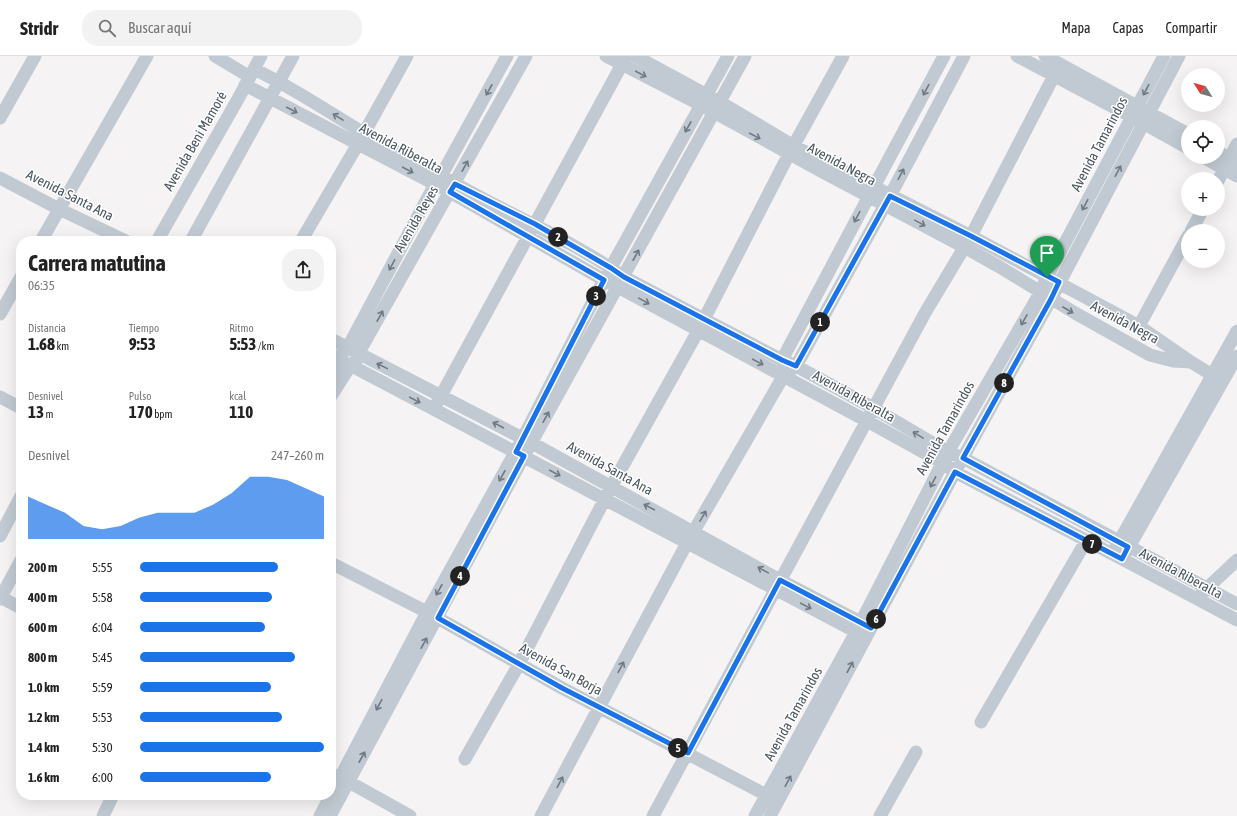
<!DOCTYPE html>
<html lang="es">
<meta charset="utf-8">
<style>
:root{--surface:#fff;--page:#f2f2f2;--text:#222;--muted:#767676;--line:#e0e0e0;--accent:#1a73e8}
body{margin:0;font-family:"Asap Condensed",sans-serif;background:var(--page);color:var(--text);height:100vh;display:flex;flex-direction:column;font-size:15px;white-space:nowrap}
*{box-sizing:border-box;margin:0}
p{font-size:13px;color:var(--muted)}
.icon{flex:none;width:22px;height:22px;fill:none;stroke:currentColor;stroke-width:2;stroke-linecap:round;stroke-linejoin:round}
.map{position:relative;flex:1;overflow:hidden}
.details{position:absolute;left:16px;top:180px;width:320px;height:564px;display:flex;flex-direction:column;background:var(--surface);border-radius:16px;box-shadow:0 4px 16px #0002}
.details>*{flex:none}
.needle{width:26px;rotate:307deg}
.fabs{position:absolute;left:1181px;top:12px;display:grid;gap:8px}
.fabs a{display:grid;place-items:center;width:44px;height:44px;border-radius:50%;background:var(--surface);box-shadow:0 4px 16px #0002;font-size:20px}
.pin{position:absolute;display:grid;place-items:center;width:34px;height:34px;color:#fff;margin:-41px -17px;border-radius:50% 50% 50% 0;rotate:-45deg;box-shadow:0 0 4px #0007}
.pin .icon{rotate:45deg}
.km{position:absolute;width:20px;height:20px;margin:-10px;border-radius:50%;background:#222;color:#fff;font-size:11px;line-height:20px;text-align:center}
.round{display:grid;place-items:center;flex:none;width:42px;height:42px;border-radius:16px;background:var(--page)}
.summary{display:flex;align-items:center;justify-content:space-between;height:68px;padding:0 12px}
h1{font-size:22px;font-weight:700;line-height:30px}
.stats{display:grid;grid-template-columns:repeat(3,1fr);gap:6px;height:68px;padding:4px 12px}
.stats div{display:grid;align-content:center}
.stats b{font-size:17px;font-weight:700}
.stats small{font-size:11px;font-weight:400}
.stats p{font-size:11px}
.chart{height:112px;padding:8px 12px}
.chart p{display:flex;justify-content:space-between}
.chart svg{width:100%;height:72px;margin-top:4px;fill:var(--accent);opacity:.7}
ul{padding:0 12px;list-style:none;font-size:13px}
li{display:grid;grid-template-columns:64px 48px 1fr;align-items:center;height:30px}
li i{height:10px;border-radius:5px;background:var(--accent)}
header{display:flex;align-items:center;gap:24px;box-sizing:border-box;height:56px;padding:0 20px;background:var(--surface);border-bottom:1px solid var(--line)}
header strong{font-size:19px}
nav{display:flex;gap:22px;margin-inline-start:auto;font-size:14px}
.search{width:280px;height:36px;background:var(--page);display:flex;align-items:center;gap:10px;box-sizing:border-box;padding:0 14px;border-radius:16px;color:var(--muted);font-size:15px}
.map>svg:first-child{display:block}
.lines{fill:none;stroke-linecap:round;stroke-linejoin:round}
.minor{stroke:#c1cad2;stroke-width:13}
.oneway{stroke:#6e7983}
.route-casing{stroke:#fff;stroke-width:8}
.route{stroke:#1a73e8;stroke-width:5}
.labels{text-anchor:middle;dominant-baseline:central;stroke-width:3;stroke-linejoin:round;paint-order:stroke}
.street-label{font-size:14px;fill:#4a5661;stroke:#fff}
</style>
<header>
<strong>Stridr</strong>
<div class="search"><svg class="icon" aria-label="search" viewBox="0 0 24 24"><circle cx="10" cy="10" r="6"/><path d="M15 15l6 6"/></svg>Buscar aquí</div>
<nav><a>Mapa</a><a>Capas</a><a>Compartir</a></nav>
</header>
<div class="map">
<svg width="1237" height="760" viewBox="0 0 1237 760">
<rect width="100%" height="100%" fill="#f5f3f3"/>
<g class="lines">
<path class="minor" d="M215,0l35,21
M606,0l95,49 118,65 145,77 34,19 77,47 75,42 23,6 18,1
M635,0l85,46 74,44 177,90 168,90 52,36 31,19
M1017,0l115,61 56,31
M1045,0l143,78
M254,13c38,18 73,42 110,64 29,17 60,33 90,50 56,32 116,56 170,94l158,83 14,6 79,43 73,43 15,6 274,146
M245,29l205,107 154,88 14,7 249,134 76,42 12,9 167,87 115,61
M0,62l35,-62
M1218,96l19,10
M1203,101l34,19
M0,122l59,31 67,32
M1218,125l19,-37
M1191,175l12,-22
M41,185l106,-185
M157,185l81,-142 23,-43
M191,185l102,-185
M301,185l57,-97 49,-88
M0,258l21,-37
M1139,270l49,-90
M331,283l201,104 248,137 88,46
M331,299l533,281
M783,312l-1,-8 87,-164 75,-140
M331,321l10,-17 1,-7 5,-4 88,-165 6,-8 66,-120
M331,340l20,-31 5,-4 2,-7 168,-298
M0,341l21,11
M437,347l189,-346
M0,480l21,-40
M1115,493l122,-218
M1125,498l112,-198
M331,507l96,49 135,76 212,111
M1202,537l35,-33
M0,541l21,11
M0,543l21,-39
M981,666l105,-181
M465,703l54,-95 92,-177 87,-156 91,-177 54,-98
M331,718l18,8 61,34
M103,760l10,-21
M320,760l107,-204 96,-174 81,-158 124,-224
M330,760l194,-360 221,-400
M541,760l146,-273 97,-168 12,-9 94,-170 74,-140
M653,760l272,-503 46,-77 89,-172
M755,760l101,-184 92,-180 92,-159 7,-16 117,-221
M770,760l185,-344 96,-173 128,-243
M880,760l36,-64"/>
</g>
<defs><path id="oneway-shaft" d="M-6 0H5M1.5-3L5.5 0L1.5 3" fill="none" stroke-width="1.6" stroke-linecap="round" stroke-linejoin="round"/></defs>
<g class="oneway">
<use href="#oneway-shaft" transform="translate(641 18) rotate(28)"/>
<use href="#oneway-shaft" transform="translate(489 34) rotate(119)"/>
<use href="#oneway-shaft" transform="translate(926 34) rotate(118)"/>
<use href="#oneway-shaft" transform="translate(1146 34) rotate(118)"/>
<use href="#oneway-shaft" transform="translate(292 54) rotate(27)"/>
<use href="#oneway-shaft" transform="translate(338 61) rotate(-148)"/>
<use href="#oneway-shaft" transform="translate(688 71) rotate(119)"/>
<use href="#oneway-shaft" transform="translate(755 80) rotate(28)"/>
<use href="#oneway-shaft" transform="translate(465 110) rotate(-61)"/>
<use href="#oneway-shaft" transform="translate(408 114) rotate(28)"/>
<use href="#oneway-shaft" transform="translate(1118 115) rotate(-62)"/>
<use href="#oneway-shaft" transform="translate(901 118) rotate(-62)"/>
<use href="#oneway-shaft" transform="translate(1085 149) rotate(118)"/>
<use href="#oneway-shaft" transform="translate(857 161) rotate(118)"/>
<use href="#oneway-shaft" transform="translate(920 167) rotate(29)"/>
<use href="#oneway-shaft" transform="translate(636 199) rotate(-61)"/>
<use href="#oneway-shaft" transform="translate(392 209) rotate(118)"/>
<use href="#oneway-shaft" transform="translate(644 245) rotate(29)"/>
<use href="#oneway-shaft" transform="translate(1068 254) rotate(30)"/>
<use href="#oneway-shaft" transform="translate(380 260) rotate(-61)"/>
<use href="#oneway-shaft" transform="translate(1024 264) rotate(120)"/>
<use href="#oneway-shaft" transform="translate(758 306) rotate(28)"/>
<use href="#oneway-shaft" transform="translate(382 310) rotate(-154)"/>
<use href="#oneway-shaft" transform="translate(415 344) rotate(28)"/>
<use href="#oneway-shaft" transform="translate(546 361) rotate(-61)"/>
<use href="#oneway-shaft" transform="translate(498 369) rotate(-152)"/>
<use href="#oneway-shaft" transform="translate(918 379) rotate(-149)"/>
<use href="#oneway-shaft" transform="translate(555 417) rotate(28)"/>
<use href="#oneway-shaft" transform="translate(502 420) rotate(119)"/>
<use href="#oneway-shaft" transform="translate(933 426) rotate(117)"/>
<use href="#oneway-shaft" transform="translate(649 451) rotate(-152)"/>
<use href="#oneway-shaft" transform="translate(703 460) rotate(-60)"/>
<use href="#oneway-shaft" transform="translate(763 514) rotate(-151)"/>
<use href="#oneway-shaft" transform="translate(439 534) rotate(119)"/>
<use href="#oneway-shaft" transform="translate(806 550) rotate(28)"/>
<use href="#oneway-shaft" transform="translate(424 587) rotate(-61)"/>
<use href="#oneway-shaft" transform="translate(621 611) rotate(-62)"/>
<use href="#oneway-shaft" transform="translate(850 611) rotate(-62)"/>
<use href="#oneway-shaft" transform="translate(379 649) rotate(118)"/>
<use href="#oneway-shaft" transform="translate(362 701) rotate(-61)"/>
<use href="#oneway-shaft" transform="translate(788 725) rotate(-62)"/>
<use href="#oneway-shaft" transform="translate(560 726) rotate(-62)"/>
</g>
<g class="lines">
<defs>
<path id="route" d="M455,128l80,40 76,44 13,9 158,83 14,6 94,-170 81,40 88,46 -8,17 -88,159 165,89 -6,12 -167,-87 -84,156 -91,-48 -92,173 -126,-65 -124,-70 86,-162 -8,-4 88,-172 -154,-88z"/>
</defs>
<use href="#route" class="route-casing"/>
<use href="#route" class="route"/>
</g>
<g class="labels">
<g class="street-label">
<text transform="translate(195 85) rotate(-60)">Avenida Beni Mamoré</text>
<text transform="translate(1099 88) rotate(-62)">Avenida Tamarindos</text>
<text transform="translate(401 92) rotate(28)">Avenida Riberalta</text>
<text transform="translate(842 108) rotate(28)">Avenida Negra</text>
<text transform="translate(70 139) rotate(27)">Avenida Santa Ana</text>
<text transform="translate(416 163) rotate(-60)">Avenida Reyes</text>
<text transform="translate(1125 266) rotate(28)">Avenida Negra</text>
<text transform="translate(854 340) rotate(29)">Avenida Riberalta</text>
<text transform="translate(945 372) rotate(-61)">Avenida Tamarindos</text>
<text transform="translate(610 412) rotate(29)">Avenida Santa Ana</text>
<text transform="translate(1181 517) rotate(28)">Avenida Riberalta</text>
<text transform="translate(561 613) rotate(29)">Avenida San Borja</text>
<text transform="translate(793 658) rotate(-61)">Avenida Tamarindos</text>
</g>
</g>
</svg>
<div class="fabs">
<a><svg class="needle" viewBox="-14 -14 28 28"><path d="M0-13l5 13h-10z" fill="#e53935"/><path d="M0 13l5-13h-10z" fill="#767676"/></svg></a>
<a><svg class="icon" aria-label="locate" viewBox="0 0 24 24"><circle cx="12" cy="12" r="6"/><path d="M12 2v4M12 18v4M2 12h4M18 12h4"/></svg></a>
<a>+</a>
<a>−</a>
</div>
<div class="pin" style="left:1047px;top:221px;background:#1e9e55"><svg class="icon" aria-label="arrive" viewBox="0 0 24 24"><path d="M6 21V4h12l-3 4 3 4H6"/></svg></div>
<b class="km" style="left:820px;top:266px">1</b>
<b class="km" style="left:558px;top:181px">2</b>
<b class="km" style="left:596px;top:240px">3</b>
<b class="km" style="left:460px;top:520px">4</b>
<b class="km" style="left:678px;top:692px">5</b>
<b class="km" style="left:876px;top:563px">6</b>
<b class="km" style="left:1092px;top:488px">7</b>
<b class="km" style="left:1004px;top:327px">8</b>
<section class="details">
<div class="summary"><div><h1>Carrera matutina</h1><p>06:35</p></div><a class="round"><svg class="icon" aria-label="share" viewBox="0 0 24 24"><path d="M12 15V3M7 8l5-5 5 5M5 13v7h14v-7"/></svg></a></div>
<div class="stats">
<div><p>Distancia</p><b>1.68<small> km</small></b></div>
<div><p>Tiempo</p><b>9:53</b></div>
<div><p>Ritmo</p><b>5:53<small> /km</small></b></div>
</div>
<div class="stats">
<div><p>Desnivel</p><b>13<small> m</small></b></div>
<div><p>Pulso</p><b>170<small> bpm</small></b></div>
<div><p>kcal</p><b>110</b></div>
</div>
<div class="chart"><p><span>Desnivel</span>247–260 m</p>
<svg viewBox="0 0 160 44" preserveAspectRatio="none"><path d="M0 44V18L10 23L20 28L30 36L40 38L50 36L60 31L70 28L80 28L90 28L100 23L110 16L120 6L130 6L140 8L150 13L160 18V44z"/></svg>
</div>
<ul>
<li><b>200 m</b>5:55<i style="width:75%"></i></li>
<li><b>400 m</b>5:58<i style="width:72%"></i></li>
<li><b>600 m</b>6:04<i style="width:68%"></i></li>
<li><b>800 m</b>5:45<i style="width:84%"></i></li>
<li><b>1.0 km</b>5:59<i style="width:71%"></i></li>
<li><b>1.2 km</b>5:53<i style="width:77%"></i></li>
<li><b>1.4 km</b>5:30<i style="width:100%"></i></li>
<li><b>1.6 km</b>6:00<i style="width:71%"></i></li>
</ul>
</section>
</div>
